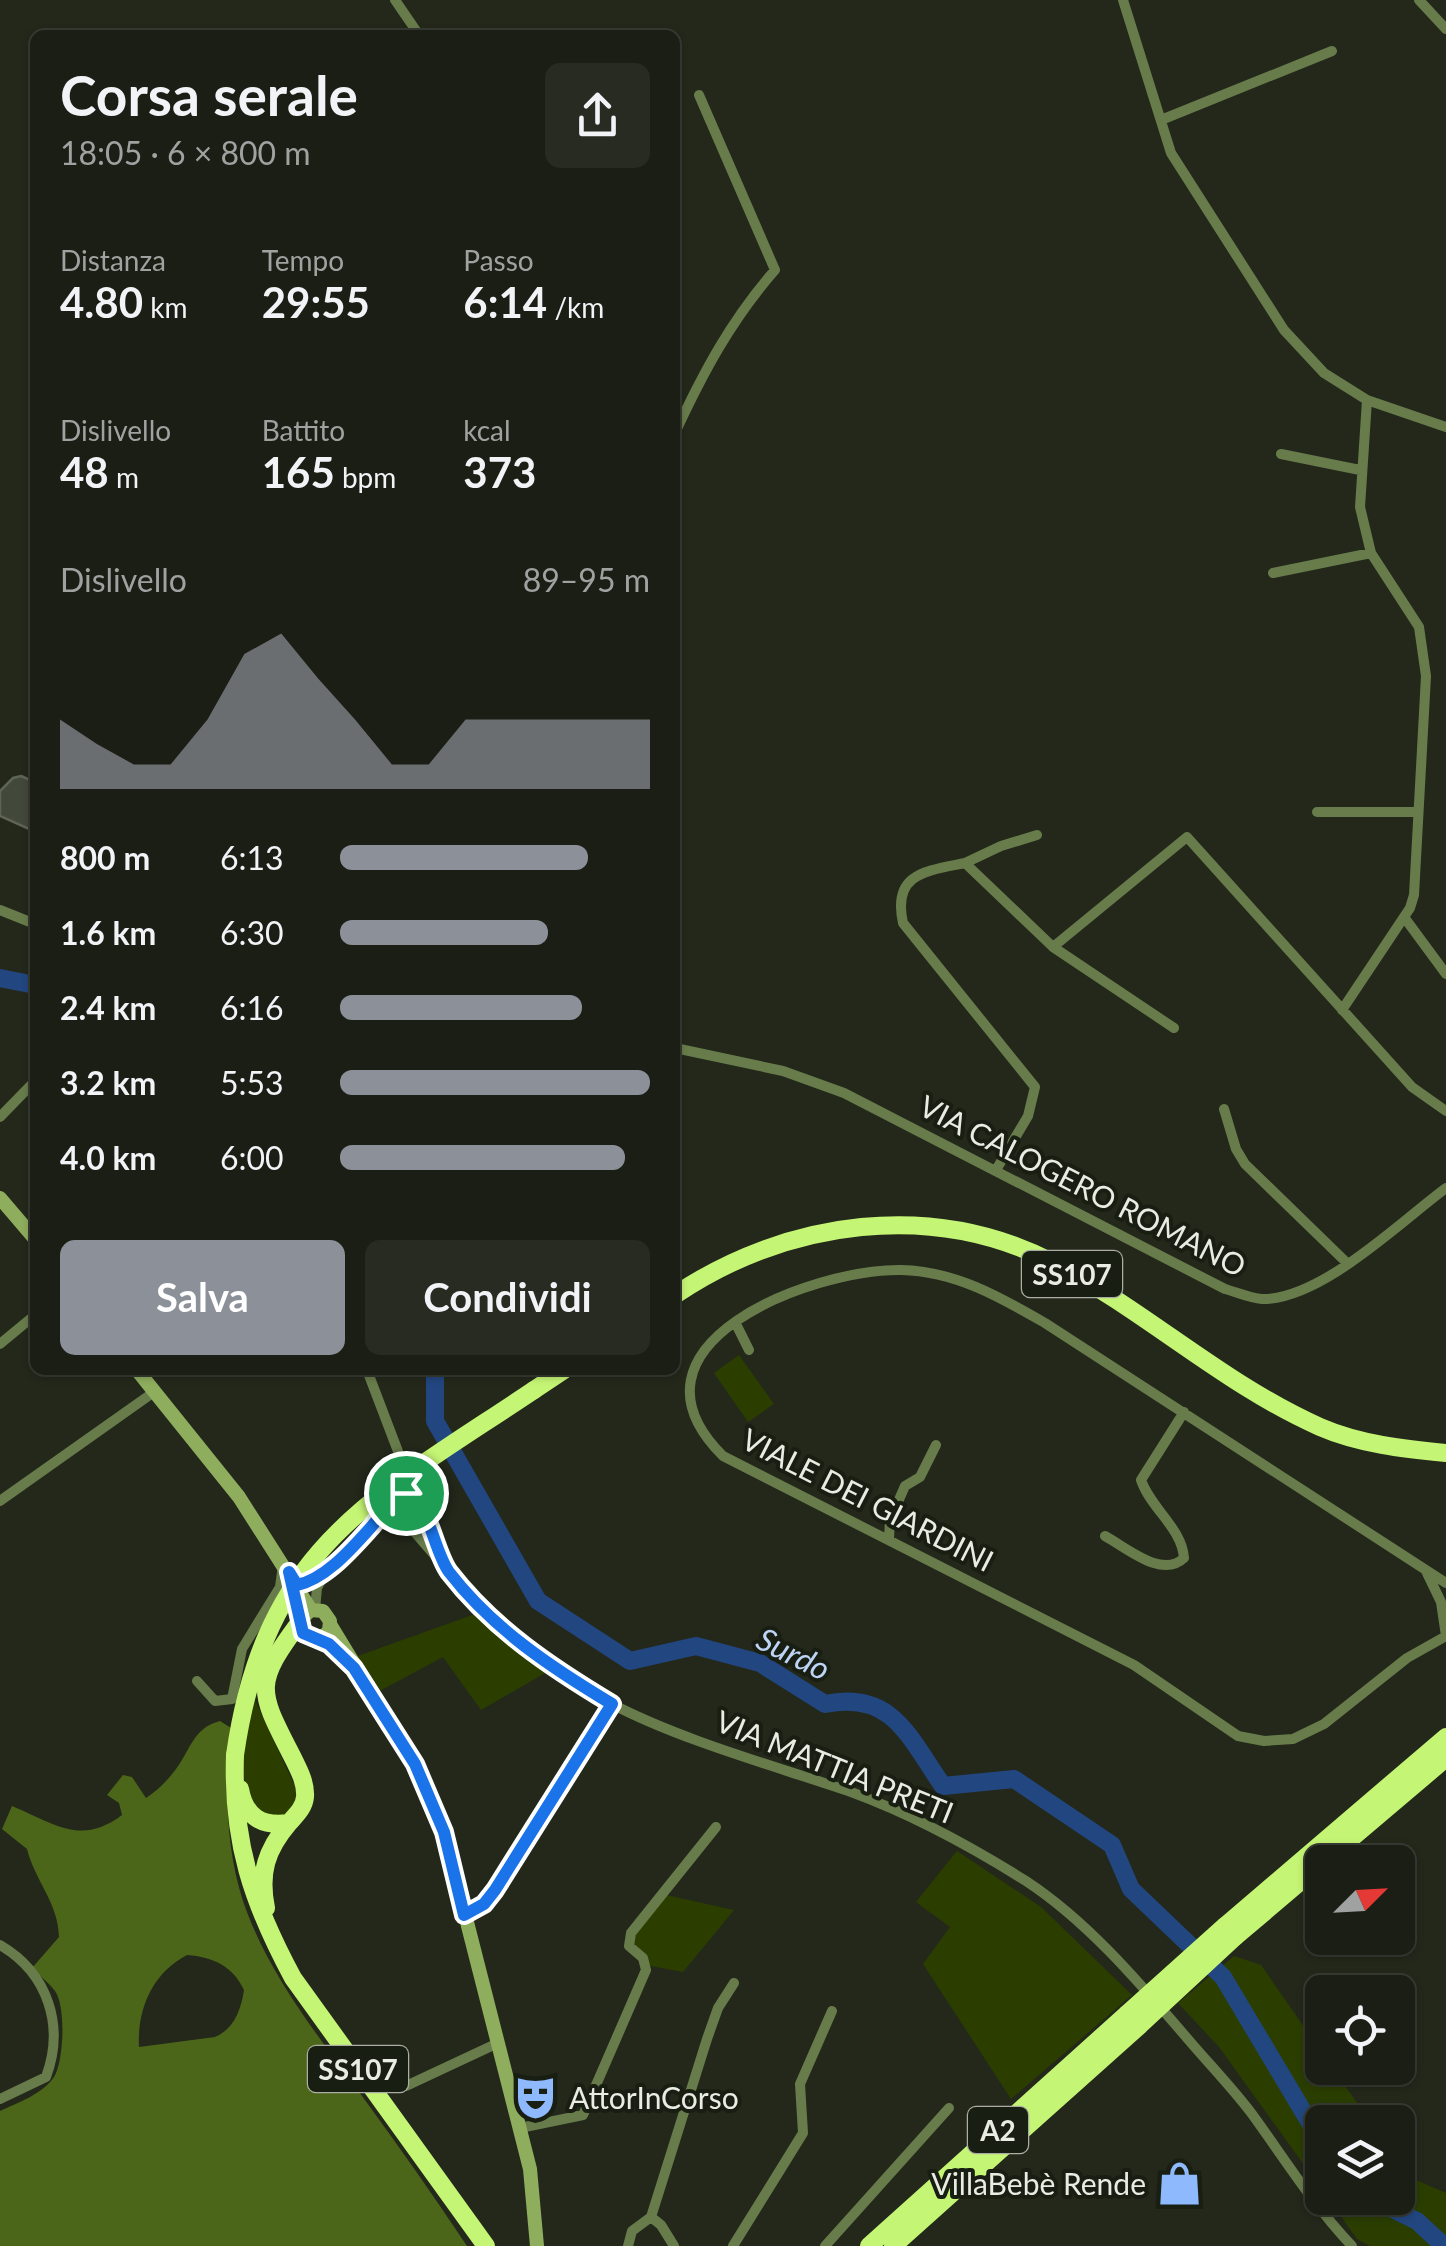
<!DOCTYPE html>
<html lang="it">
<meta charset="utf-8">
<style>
:root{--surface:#1a1e14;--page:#272b22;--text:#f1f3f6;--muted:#9fa2a0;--line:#383c34;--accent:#8c9099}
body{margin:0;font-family:Lato,sans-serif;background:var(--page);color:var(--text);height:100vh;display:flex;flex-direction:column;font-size:38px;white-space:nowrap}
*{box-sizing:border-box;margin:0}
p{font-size:32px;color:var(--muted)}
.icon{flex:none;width:55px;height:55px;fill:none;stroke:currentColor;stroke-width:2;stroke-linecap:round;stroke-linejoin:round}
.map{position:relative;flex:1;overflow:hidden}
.side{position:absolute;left:30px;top:30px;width:650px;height:1345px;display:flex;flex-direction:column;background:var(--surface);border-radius:15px;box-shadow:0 2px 8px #0004,0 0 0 2px var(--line)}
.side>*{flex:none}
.needle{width:65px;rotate:66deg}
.fabs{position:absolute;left:1305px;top:1845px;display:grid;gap:20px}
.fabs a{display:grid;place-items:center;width:110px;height:110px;border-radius:15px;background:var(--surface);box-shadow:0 2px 8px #0004,0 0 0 2px var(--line);font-size:50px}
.pin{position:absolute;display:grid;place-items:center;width:85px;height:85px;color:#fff;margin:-42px;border:5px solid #fff;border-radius:50%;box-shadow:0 2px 10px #0007}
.round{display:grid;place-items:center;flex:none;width:105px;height:105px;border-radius:15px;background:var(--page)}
.overview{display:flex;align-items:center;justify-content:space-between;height:170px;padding:0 30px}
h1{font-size:55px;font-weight:700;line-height:75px}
.figures{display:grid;grid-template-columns:repeat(3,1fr);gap:15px;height:170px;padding:10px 30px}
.figures div{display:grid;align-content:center}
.figures b{font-size:42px;font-weight:700}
.figures small{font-size:28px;font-weight:400}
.figures p{font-size:28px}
.chart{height:280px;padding:20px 30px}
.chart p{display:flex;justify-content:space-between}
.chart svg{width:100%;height:180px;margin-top:10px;fill:var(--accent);opacity:.7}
.cta{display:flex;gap:20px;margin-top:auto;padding:20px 30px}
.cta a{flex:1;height:115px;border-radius:15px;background:var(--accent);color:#fff;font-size:40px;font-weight:700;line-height:115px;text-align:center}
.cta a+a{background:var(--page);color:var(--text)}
ul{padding:0 30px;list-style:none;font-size:32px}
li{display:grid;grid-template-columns:160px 120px 1fr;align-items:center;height:75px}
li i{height:25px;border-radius:12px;background:var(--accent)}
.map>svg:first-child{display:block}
.green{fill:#2b3e00}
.forest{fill:#4b6519;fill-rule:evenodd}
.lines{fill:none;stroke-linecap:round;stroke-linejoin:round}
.river{stroke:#22467f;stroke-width:18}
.building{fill:#42483a;stroke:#5e6556;stroke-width:2.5}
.street{stroke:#687c4b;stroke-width:10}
.secondary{stroke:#8ead5d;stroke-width:14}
.highway{stroke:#c5f574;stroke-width:18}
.highway-bridge{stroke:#c5f574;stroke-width:18}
.route-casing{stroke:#fff;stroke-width:20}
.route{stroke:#1a73e8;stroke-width:12}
.labels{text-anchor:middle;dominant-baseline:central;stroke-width:8;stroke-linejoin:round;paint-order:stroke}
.shield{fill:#191e12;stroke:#aaaea4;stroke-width:2.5}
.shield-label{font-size:28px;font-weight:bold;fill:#e8ece3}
.street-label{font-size:30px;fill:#e8ece3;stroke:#191e12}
.poi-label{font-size:30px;fill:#e8ece3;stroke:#191e12;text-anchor:start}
.water-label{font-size:32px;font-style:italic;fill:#bdd4f6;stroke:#191e12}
</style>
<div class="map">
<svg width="1446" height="2246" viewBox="0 0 1446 2246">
<rect width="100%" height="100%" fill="#23281b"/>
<path class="green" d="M739,1355l35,49 -26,18 -34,-49z
M475,1614l29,28 43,30 -66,38 -38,-53 -67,36 -21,-36z
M254,1698l44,95 -6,21 -26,5c-36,-39 -21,-74 -12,-121z
M957,1851l84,56 91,88 -121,104 -88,-135 27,-37 -34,-25z
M666,1895l68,15 -51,62 -32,-6 -19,-19v-9z
M1234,1956l27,9 61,88v15h10l39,54h-49v68l-103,-143 -41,-44z
M1398,2160l11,17 37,16v53h-76l-13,-7 -29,-41h70z"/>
<path class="forest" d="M220,1721l11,7c-6,58 -6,116 12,173 24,71 75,135 119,195 36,49 71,99 105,150h-467v-135c17,-8 43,-17 54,-34 10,-16 12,-71 1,-86 -6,-8 -16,-16 -23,-23l27,-31c-1,-35 -24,-56 -32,-88l-25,-20 10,-23c43,18 69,40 110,9l-3,-12 -12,-8 16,-20 9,2 14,21c12,-8 22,-18 30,-29 15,-20 17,-41 44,-48zM187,1955c26,2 46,11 57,35 -3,20 -10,39 -29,47l-76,10c-2,-37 13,-74 48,-92z"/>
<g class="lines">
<path class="river" d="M0,978l35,7
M435,1370v51l103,180 92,60 66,-15 64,17 65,41c68,-14 84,34 118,82l71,-7 98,66 19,44 92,88 99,166
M1370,2198l47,23 27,25"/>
</g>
<path class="building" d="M21,776l9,4 4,9 -5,40 -29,-13v-25l13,-13z"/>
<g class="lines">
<path class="street" d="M395,0l24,35
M1123,0l48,153 113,177 40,43 43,27 79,27
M1419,0l27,29
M1161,120l171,-69
M675,433c28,-60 56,-113 100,-163l-76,-175
M1281,454l79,16
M1273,573l98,-20
M1317,812h101
M965,863l36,-17 36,-11
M0,910l35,14
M1404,917l42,57
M1053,947l134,-110 225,250 34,24
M1342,1010l68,-102 4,-13 12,-219 -7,-49 -48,-74 -11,-46 7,-107
M675,1048l108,23 61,22 381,196c11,3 25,9 37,10 59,1 138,-77 184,-111
M1224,1109l12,40 9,15 102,99
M0,1117l35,-36
M996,1170l32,-54 7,-29 -132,-164c-11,-50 23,-52 62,-60l88,84 121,81
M735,1322l14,28
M0,1344l35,-29
M367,1370l48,126
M392 1509a15 15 0 1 1 30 0a15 15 0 1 1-30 0Z
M0,1501l154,-109
M422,1511l21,49
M408,1524c59,71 120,135 202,179 70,37 165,63 241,89 60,22 121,55 175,89 64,42 117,106 167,164 19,22 41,45 59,69 32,44 62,92 100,132
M1105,1536c22,12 57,43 79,22 -2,-30 -33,-49 -43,-78l43,-68
M889,1539l1,-19 15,-34 15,-9 16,-32
M1427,1573l14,29 5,34
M1446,1583l-401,-260c-45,-26 -90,-52 -144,-53 -90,-1 -290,75 -178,186l411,209 104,71 26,5 29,-2 31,-15 83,-66 39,-22
M315,1609l2,-21 8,-15 68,-70
M197,1681l18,20 17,-2 10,-50 38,-62 3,-22
M464,1915l20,-11 11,-14 118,-186
M0,1945c48,28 65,81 46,132l-46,22
M406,2086l92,-43
M520,2128l63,-13 63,-145 -3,-12 -14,-12 2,-13 85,-106
M651,2217l10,8 13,21
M628,2246l4,-15 19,-14 56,-178 11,-31 16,-25
M733,2246l70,-113 -3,-49 32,-73
M825,2246l124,-138"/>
<path class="secondary" d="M0,1198l35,41
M137,1370l102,127 72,113
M331,1626l84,138 29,68 86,337 7,77
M319,1640l10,-9 1,-10 -7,-10 -12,-1 -9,8 1,15 26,11 14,13"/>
<path class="highway" d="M675,1295c112,-75 258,-96 381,-31 91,48 169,121 264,163 39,17 84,22 126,26
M534,1390l30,-20
M235,1755c-3,87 17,147 58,223l193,268
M240,1789c5,28 22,38 49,34
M266,1908c-7,-35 0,-58 23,-85 7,-8 15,-15 16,-26 1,-13 -5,-25 -11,-37 -35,-69 -42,-74 6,-138
M1225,1926l221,-189
M1235,1937l211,-179
M869,2246l258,-232
M893,2246l246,-220"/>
<path class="highway-bridge" d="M235,1755c30,-209 138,-257 299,-365
M1127,2014l98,-88
M1139,2026l96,-89"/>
</g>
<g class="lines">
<defs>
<path id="route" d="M406,1493c22,6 28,59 43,79 44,57 103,96 163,132l-117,186 -11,14 -20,11 -20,-83 -29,-68 -61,-96 -25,-24 -26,-11 -14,-61 8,13c29,-6 55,-37 75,-59 10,-12 20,-28 34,-33z"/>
</defs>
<use href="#route" class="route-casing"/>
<use href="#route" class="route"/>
</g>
<defs>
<symbol id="theatre-bare" viewBox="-9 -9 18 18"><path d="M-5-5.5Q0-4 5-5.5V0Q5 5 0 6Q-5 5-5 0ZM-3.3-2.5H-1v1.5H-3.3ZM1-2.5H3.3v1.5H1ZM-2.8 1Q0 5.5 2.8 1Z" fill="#8eb9fc" stroke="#191e12" stroke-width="2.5" paint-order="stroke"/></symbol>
<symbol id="shop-bare" viewBox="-9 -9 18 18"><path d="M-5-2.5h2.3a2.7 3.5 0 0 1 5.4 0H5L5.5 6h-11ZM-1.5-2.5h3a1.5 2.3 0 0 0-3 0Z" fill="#8eb9fc" stroke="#191e12" stroke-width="2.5" paint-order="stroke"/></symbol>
</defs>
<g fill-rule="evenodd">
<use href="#theatre-bare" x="504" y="2066" width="63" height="63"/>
<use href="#shop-bare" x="1148" y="2152" width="63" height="63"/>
</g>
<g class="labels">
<g class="shield">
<rect x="1022" y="1251" width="100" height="46" rx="8"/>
<rect x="308" y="2046" width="100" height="46" rx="8"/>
<rect x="968" y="2107" width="60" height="46" rx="8"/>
</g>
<g class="shield-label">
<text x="1072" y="1274">SS107</text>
<text x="358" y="2069">SS107</text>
<text x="998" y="2130">A2</text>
</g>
<g class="street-label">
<text transform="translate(1083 1185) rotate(27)">VIA CALOGERO ROMANO</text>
<text transform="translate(868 1499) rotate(27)">VIALE DEI GIARDINI</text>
<text transform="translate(835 1766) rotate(22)">VIA MATTIA PRETI</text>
</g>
<g class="poi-label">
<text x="569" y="2097">AttorInCorso</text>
<text x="1146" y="2183" text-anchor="end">VillaBebè Rende</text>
</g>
<g class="water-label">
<text transform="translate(794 1653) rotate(27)">Surdo</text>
</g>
</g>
</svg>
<div class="fabs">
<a><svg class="needle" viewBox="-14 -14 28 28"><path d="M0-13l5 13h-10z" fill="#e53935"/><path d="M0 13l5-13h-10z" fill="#9fa2a0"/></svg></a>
<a><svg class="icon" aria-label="locate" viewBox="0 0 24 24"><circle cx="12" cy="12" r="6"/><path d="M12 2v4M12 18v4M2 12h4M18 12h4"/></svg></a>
<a><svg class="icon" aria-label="layers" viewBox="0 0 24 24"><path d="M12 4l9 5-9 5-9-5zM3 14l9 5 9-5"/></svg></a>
</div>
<div class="pin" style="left:406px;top:1493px;background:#1e9e55"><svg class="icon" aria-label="arrive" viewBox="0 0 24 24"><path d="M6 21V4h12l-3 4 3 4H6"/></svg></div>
<section class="side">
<div class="overview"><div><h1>Corsa serale</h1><p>18:05 · 6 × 800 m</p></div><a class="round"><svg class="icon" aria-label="share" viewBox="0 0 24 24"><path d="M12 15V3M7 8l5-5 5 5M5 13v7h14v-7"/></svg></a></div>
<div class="figures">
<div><p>Distanza</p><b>4.80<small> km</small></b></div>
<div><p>Tempo</p><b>29:55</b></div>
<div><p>Passo</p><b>6:14<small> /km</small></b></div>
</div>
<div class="figures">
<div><p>Dislivello</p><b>48<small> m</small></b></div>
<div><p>Battito</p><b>165<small> bpm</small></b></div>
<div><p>kcal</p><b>373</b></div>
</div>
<div class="chart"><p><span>Dislivello</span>89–95 m</p>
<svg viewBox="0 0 160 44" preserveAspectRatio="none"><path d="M0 44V27L10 33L20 38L30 38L40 27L50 11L60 6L70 17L80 27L90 38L100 38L110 27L120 27L130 27L140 27L150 27L160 27V44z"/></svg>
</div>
<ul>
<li><b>800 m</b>6:13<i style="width:80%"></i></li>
<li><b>1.6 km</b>6:30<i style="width:67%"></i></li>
<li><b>2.4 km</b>6:16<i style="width:78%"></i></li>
<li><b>3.2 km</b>5:53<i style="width:100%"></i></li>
<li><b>4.0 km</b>6:00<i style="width:92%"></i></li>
</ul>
<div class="cta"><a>Salva</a><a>Condividi</a></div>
</section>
</div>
